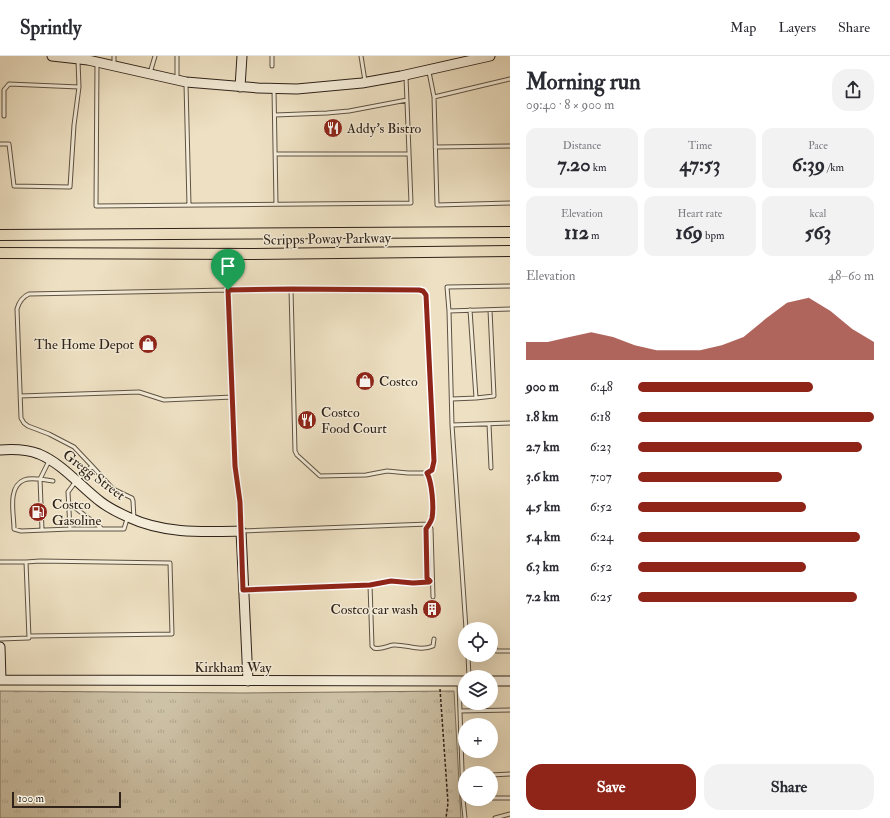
<!DOCTYPE html>
<meta charset="utf-8">
<style>
:root{--surface:#fff;--page:#f2f2f3;--text:#2b2b33;--muted:#7c7c81;--line:#e1e1e2;--accent:#8f2418}
body{margin:0;font-family:"IM FELL Double Pica",serif;background:var(--page);color:var(--text);height:100vh;display:flex;flex-direction:column;font-size:15px;white-space:nowrap}
*{box-sizing:border-box;margin:0}
p{font-size:13px;color:var(--muted)}
.icon{flex:none;width:22px;height:22px;fill:none;stroke:currentColor;stroke-width:2;stroke-linecap:round;stroke-linejoin:round}
.map{position:relative;flex:1;overflow:hidden}
.sheet{display:flex;flex-direction:column;background:var(--surface);width:380px}
.sheet>*{flex:none}
.tools{position:absolute;left:458px;top:566px;display:grid;gap:8px}
.tools a{display:grid;place-items:center;width:40px;height:40px;border-radius:50%;background:var(--surface);box-shadow:0 4px 16px #0002;font-size:20px}
.scale{position:absolute;left:12px;bottom:10px;width:109px;box-sizing:border-box;padding-left:4px;border:2px solid #2e2219;border-top:0;font-size:11px;line-height:14px;white-space:nowrap;color:#2e2219;-webkit-text-stroke:3px #f4ecd8;paint-order:stroke}
.pin{position:absolute;display:grid;place-items:center;width:34px;height:34px;color:#fff;margin:-41px -17px;border-radius:50% 50% 50% 0;rotate:-45deg;box-shadow:0 0 4px #0007}
.pin .icon{rotate:45deg}
.round{display:grid;place-items:center;flex:none;width:42px;height:42px;border-radius:16px;background:var(--page)}
.head{display:flex;align-items:center;justify-content:space-between;height:68px;padding:0 16px}
h1{font-size:22px;font-weight:800;line-height:30px}
.stats{display:grid;grid-template-columns:repeat(3,1fr);gap:6px;height:68px;padding:4px 16px}
.stats div{display:grid;align-content:center;border-radius:10px;background:var(--page);text-align:center}
.stats b{font-size:20px;font-weight:800}
.stats small{font-size:11px;font-weight:400}
.stats p{font-size:11px}
.chart{height:112px;padding:8px 16px}
.chart p{display:flex;justify-content:space-between}
.chart svg{width:100%;height:72px;margin-top:4px;fill:var(--accent);opacity:.7}
.button{display:flex;gap:8px;margin-top:auto;padding:8px 16px}
.button a{flex:1;height:46px;border-radius:16px;background:var(--accent);color:#fff;font-size:16px;font-weight:800;line-height:46px;text-align:center}
.button a+a{background:var(--page);color:var(--text)}
ul{padding:0 16px;list-style:none;font-size:13px}
li{display:grid;grid-template-columns:64px 48px 1fr;align-items:center;height:30px}
li i{height:10px;border-radius:5px;background:var(--accent)}
header{display:flex;align-items:center;gap:24px;box-sizing:border-box;height:56px;padding:0 20px;background:var(--surface);border-bottom:1px solid var(--line)}
header strong{font-size:19px}
nav{display:flex;gap:22px;margin-inline-start:auto;font-size:14px}
main{display:flex;flex:1;min-height:0}
.map>svg:first-child{display:block}
.grass{fill:url(#grass-tufts);stroke:#7e7260}
.lines{fill:none;stroke-linecap:round;stroke-linejoin:round}
.lane-casing{stroke:#5e5244;stroke-width:5}
.secondary-casing{stroke:#2e2219;stroke-width:11}
.primary-casing{stroke:#2e2219;stroke-width:12}
.path{stroke:#2e2219;stroke-width:1.5;stroke-dasharray:3 2;stroke-linecap:butt}
.lane{stroke:#f4ecd8;stroke-width:3}
.secondary{stroke:#f4ecd8;stroke-width:9}
.primary{stroke:#eee1c3;stroke-width:10}
.route-casing{stroke:#fff;stroke-width:8}
.route{stroke:#8f2418;stroke-width:5}
.labels{text-anchor:middle;dominant-baseline:central;stroke-width:3;stroke-linejoin:round;paint-order:stroke}
.poi-label{font-size:14px;fill:#2e2219;stroke:#f4ecd8;text-anchor:start}
.street-label{font-size:14px;fill:#2e2219;stroke:#f4ecd8}
</style>
<header>
<strong>Sprintly</strong>
<nav><a>Map</a><a>Layers</a><a>Share</a></nav>
</header>
<main>
<div class="map">
<svg width="510" height="762" viewBox="0 0 510 762">
<defs>
<pattern id="grass-tufts" width="24" height="20" patternUnits="userSpaceOnUse"><rect width="24" height="20" fill="#cdc1a6"/><path d="M3 7l-1-3M5 7V3M7 7l1-3M15 17l-1-3M17 17v-4M19 17l1-3" fill="none" stroke="#b0a68e"/></pattern>
</defs>
<rect width="100%" height="100%" fill="#eee1c3"/>
<filter id="stains"><feTurbulence type="fractalNoise" baseFrequency=".005" numOctaves="4"/><feColorMatrix values="0 0 0 0 .2 0 0 0 0 .09 0 0 0 0 .02 0 0 0 .5 -.17"/></filter>
<radialGradient id="worn" r=".72"><stop offset=".6" stop-color="#630" stop-opacity="0"/><stop offset="1" stop-color="#630" stop-opacity=".3"/></radialGradient>
<path class="grass" d="M0,635l242,2 212,-2 7,127h-461z"/>
<g class="lines">
<defs>
<path id="lane" d="M361,0l4,25
M97,7l-1,143 315,-3 -5,-126
M114,8v-8
M272,10v-10
M429,16l5,25 76,-18
M150,17l5,-17
M177,23v-23
M186,28l3,121
M274,34l2,114
M434,41l3,108 73,-2
M275,59l52,-2 22,-2 58,-11
M4,60v-26l5,-6 70,3 -1,-26
M0,88h9l5,42 56,1 4,-62 5,-38
M435,91l75,-1
M276,98h133
M291,233l4,162 2,4 23,21 46,-1 21,-4 21,2h19l5,-4 2,-4 -8,-170 -3,-4 -4,-1h-191l7,176 5,36 1,29 188,-7
M449,255l61,-2
M20,340l119,-4 25,8 69,-3
M476,342l18,-2 -4,-86
M452,343l24,-1 -6,-88
M489,368l2,44
M452,369l-3,-114 -2,-24 63,-1
M49,405l-9,18 13,2
M92,410l21,23 19,9 1,3 1,18
M427,417c5,9 7,34 4,45 0,4 -3,8 -5,11l1,49 5,5
M69,447l32,25
M127,463l-3,10h-54l-2,-37 8,-11 16,-15 -18,-19 -25,-13 -21,-8 -4,-3 -3,-5 -4,-109c2,-7 5,-12 12,-15l199,-4
M429,468l2,5 2,68
M42,474l-2,-51c-5,0 -11,-1 -16,1 -17,7 -10,34 -10,49l7,2 49,-2
M0,506h26l3,76 -29,1
M26,506l14,-1 130,2 2,71 -143,2
M370,529l2,61 2,2c7,2 13,-2 19,-3 13,-1 27,7 40,1l1,-7
M245,534l125,-5 21,-4 22,2h13l4,-2
M466,573l-14,-204 58,-2
M491,586h2l3,9h14
M468,599l1,22
M459,627l4,116h2
M460,655l50,-1
M491,719l19,-1
M491,742h19
M463,743l2,19
M495,762l15,-4"/>
<path id="secondary" d="M52,0l36,4 98,22 72,6 39,1 65,-6 39,-7 89,-20
M240,31l2,-31
M0,394c13,-1 26,-1 39,4 24,10 42,33 62,48 8,6 18,11 27,15 36,17 74,15 113,14l7,150
M0,591l1,33
M0,624l465,1
M491,625h19"/>
<path id="primary" d="M0,179l510,-3
M0,197l251,1 259,-3"/>
</defs>
<use href="#lane" class="lane-casing"/>
<use href="#secondary" class="secondary-casing"/>
<use href="#primary" class="primary-casing"/>
<path class="path" d="M440,633l8,114 -2,15"/>
<use href="#lane" class="lane"/>
<use href="#secondary" class="secondary"/>
<use href="#primary" class="primary"/>
</g>
<g class="lines">
<defs>
<path id="route" d="M291,233l128,1 4,1 3,4 8,166 -2,9 -5,3c5,9 7,34 5,45 -1,4 -4,8 -6,11l1,49 3,3 -1,1 -16,1 -22,-2 -21,4 -127,5 -3,-88 -5,-36 -7,-176z"/>
</defs>
<use href="#route" class="route-casing"/>
<use href="#route" class="route"/>
</g>
<defs>
<symbol id="restaurant-disc" viewBox="-11 -11 22 22"><circle r="9.5" fill="#8f2418" stroke="#f4ecd8"/><path d="M-5-6h1v4h1v-4h1v4h1v-4h1v5L-1.5 .5V6h-2V.5L-5-1ZM5-6V6H3V1.5H1.5Q1.5-4 5-6Z" fill="#fff"/></symbol>
<symbol id="shop-disc" viewBox="-11 -11 22 22"><circle r="9.5" fill="#8f2418" stroke="#f4ecd8"/><path d="M-5-2.5h2.3a2.7 3.5 0 0 1 5.4 0H5L5.5 6h-11ZM-1.5-2.5h3a1.5 2.3 0 0 0-3 0Z" fill="#fff"/></symbol>
<symbol id="fuel-disc" viewBox="-11 -11 22 22"><circle r="9.5" fill="#8f2418" stroke="#f4ecd8"/><path d="M-5.5-6h7V0h2V4h1.3V-2.5L3-4.5l.8-.8L6-3V5H2.5V1h-1V6h-7ZM-4.2-4.7v3.2H.2V-4.7Z" fill="#fff"/></symbol>
<symbol id="building-disc" viewBox="-11 -11 22 22"><circle r="9.5" fill="#8f2418" stroke="#f4ecd8"/><path d="M-4-6H4V6H1V3H-1V6H-4ZM-2.5-4.3h1.7v1.8h-1.7ZM.8-4.3h1.7v1.8H.8ZM-2.5-1h1.7V.8h-1.7ZM.8-1h1.7V.8H.8Z" fill="#fff"/></symbol>
</defs>
<g fill-rule="evenodd">
<use href="#restaurant-disc" x="322" y="61" width="22" height="22"/>
<use href="#shop-disc" x="137" y="277" width="22" height="22"/>
<use href="#shop-disc" x="354" y="314" width="22" height="22"/>
<use href="#restaurant-disc" x="296" y="353" width="22" height="22"/>
<use href="#fuel-disc" x="27" y="445" width="22" height="22"/>
<use href="#building-disc" x="421" y="542" width="22" height="22"/>
</g>
<g class="labels">
<g class="poi-label">
<text x="347" y="72">Addy's Bistro</text>
<text x="134" y="288" text-anchor="end">The Home Depot</text>
<text x="379" y="325">Costco</text>
<text x="321" y="356">Costco<tspan x="321" dy="16">Food Court</tspan></text>
<text x="52" y="448">Costco<tspan x="52" dy="16">Gasoline</tspan></text>
<text x="418" y="553" text-anchor="end">Costco car wash</text>
</g>
<g class="street-label">
<text transform="translate(327 183) rotate(-1)">Scripps Poway Parkway</text>
<text transform="translate(94 419) rotate(37)">Gregg Street</text>
<text x="233" y="611">Kirkham Way</text>
</g>
</g>
<rect width="100%" height="100%" filter="url(#stains)"/>
<rect width="100%" height="100%" fill="url(#worn)"/>
</svg>
<div class="tools">
<a><svg class="icon" aria-label="locate" viewBox="0 0 24 24"><circle cx="12" cy="12" r="6"/><path d="M12 2v4M12 18v4M2 12h4M18 12h4"/></svg></a>
<a><svg class="icon" aria-label="layers" viewBox="0 0 24 24"><path d="M12 4l9 5-9 5-9-5zM3 14l9 5 9-5"/></svg></a>
<a>+</a>
<a>−</a>
</div>
<div class="scale">100 m</div>
<div class="pin" style="left:228px;top:234px;background:#1e9e55"><svg class="icon" aria-label="arrive" viewBox="0 0 24 24"><path d="M6 21V4h12l-3 4 3 4H6"/></svg></div>
</div>
<section class="sheet">
<div class="head"><div><h1>Morning run</h1><p>09:40 · 8 × 900 m</p></div><a class="round"><svg class="icon" aria-label="share" viewBox="0 0 24 24"><path d="M12 15V3M7 8l5-5 5 5M5 13v7h14v-7"/></svg></a></div>
<div class="stats">
<div><p>Distance</p><b>7.20<small> km</small></b></div>
<div><p>Time</p><b>47:53</b></div>
<div><p>Pace</p><b>6:39<small> /km</small></b></div>
</div>
<div class="stats">
<div><p>Elevation</p><b>112<small> m</small></b></div>
<div><p>Heart rate</p><b>169<small> bpm</small></b></div>
<div><p>kcal</p><b>563</b></div>
</div>
<div class="chart"><p><span>Elevation</span>48–60 m</p>
<svg viewBox="0 0 160 44" preserveAspectRatio="none"><path d="M0 44V33L10 33L20 30L30 27L40 30L50 35L60 38L70 38L80 38L90 35L100 30L110 19L120 9L130 6L140 14L150 25L160 33V44z"/></svg>
</div>
<ul>
<li><b>900 m</b>6:48<i style="width:74%"></i></li>
<li><b>1.8 km</b>6:18<i style="width:100%"></i></li>
<li><b>2.7 km</b>6:23<i style="width:95%"></i></li>
<li><b>3.6 km</b>7:07<i style="width:61%"></i></li>
<li><b>4.5 km</b>6:52<i style="width:71%"></i></li>
<li><b>5.4 km</b>6:24<i style="width:94%"></i></li>
<li><b>6.3 km</b>6:52<i style="width:71%"></i></li>
<li><b>7.2 km</b>6:25<i style="width:93%"></i></li>
</ul>
<div class="button"><a>Save</a><a>Share</a></div>
</section>
</main>
